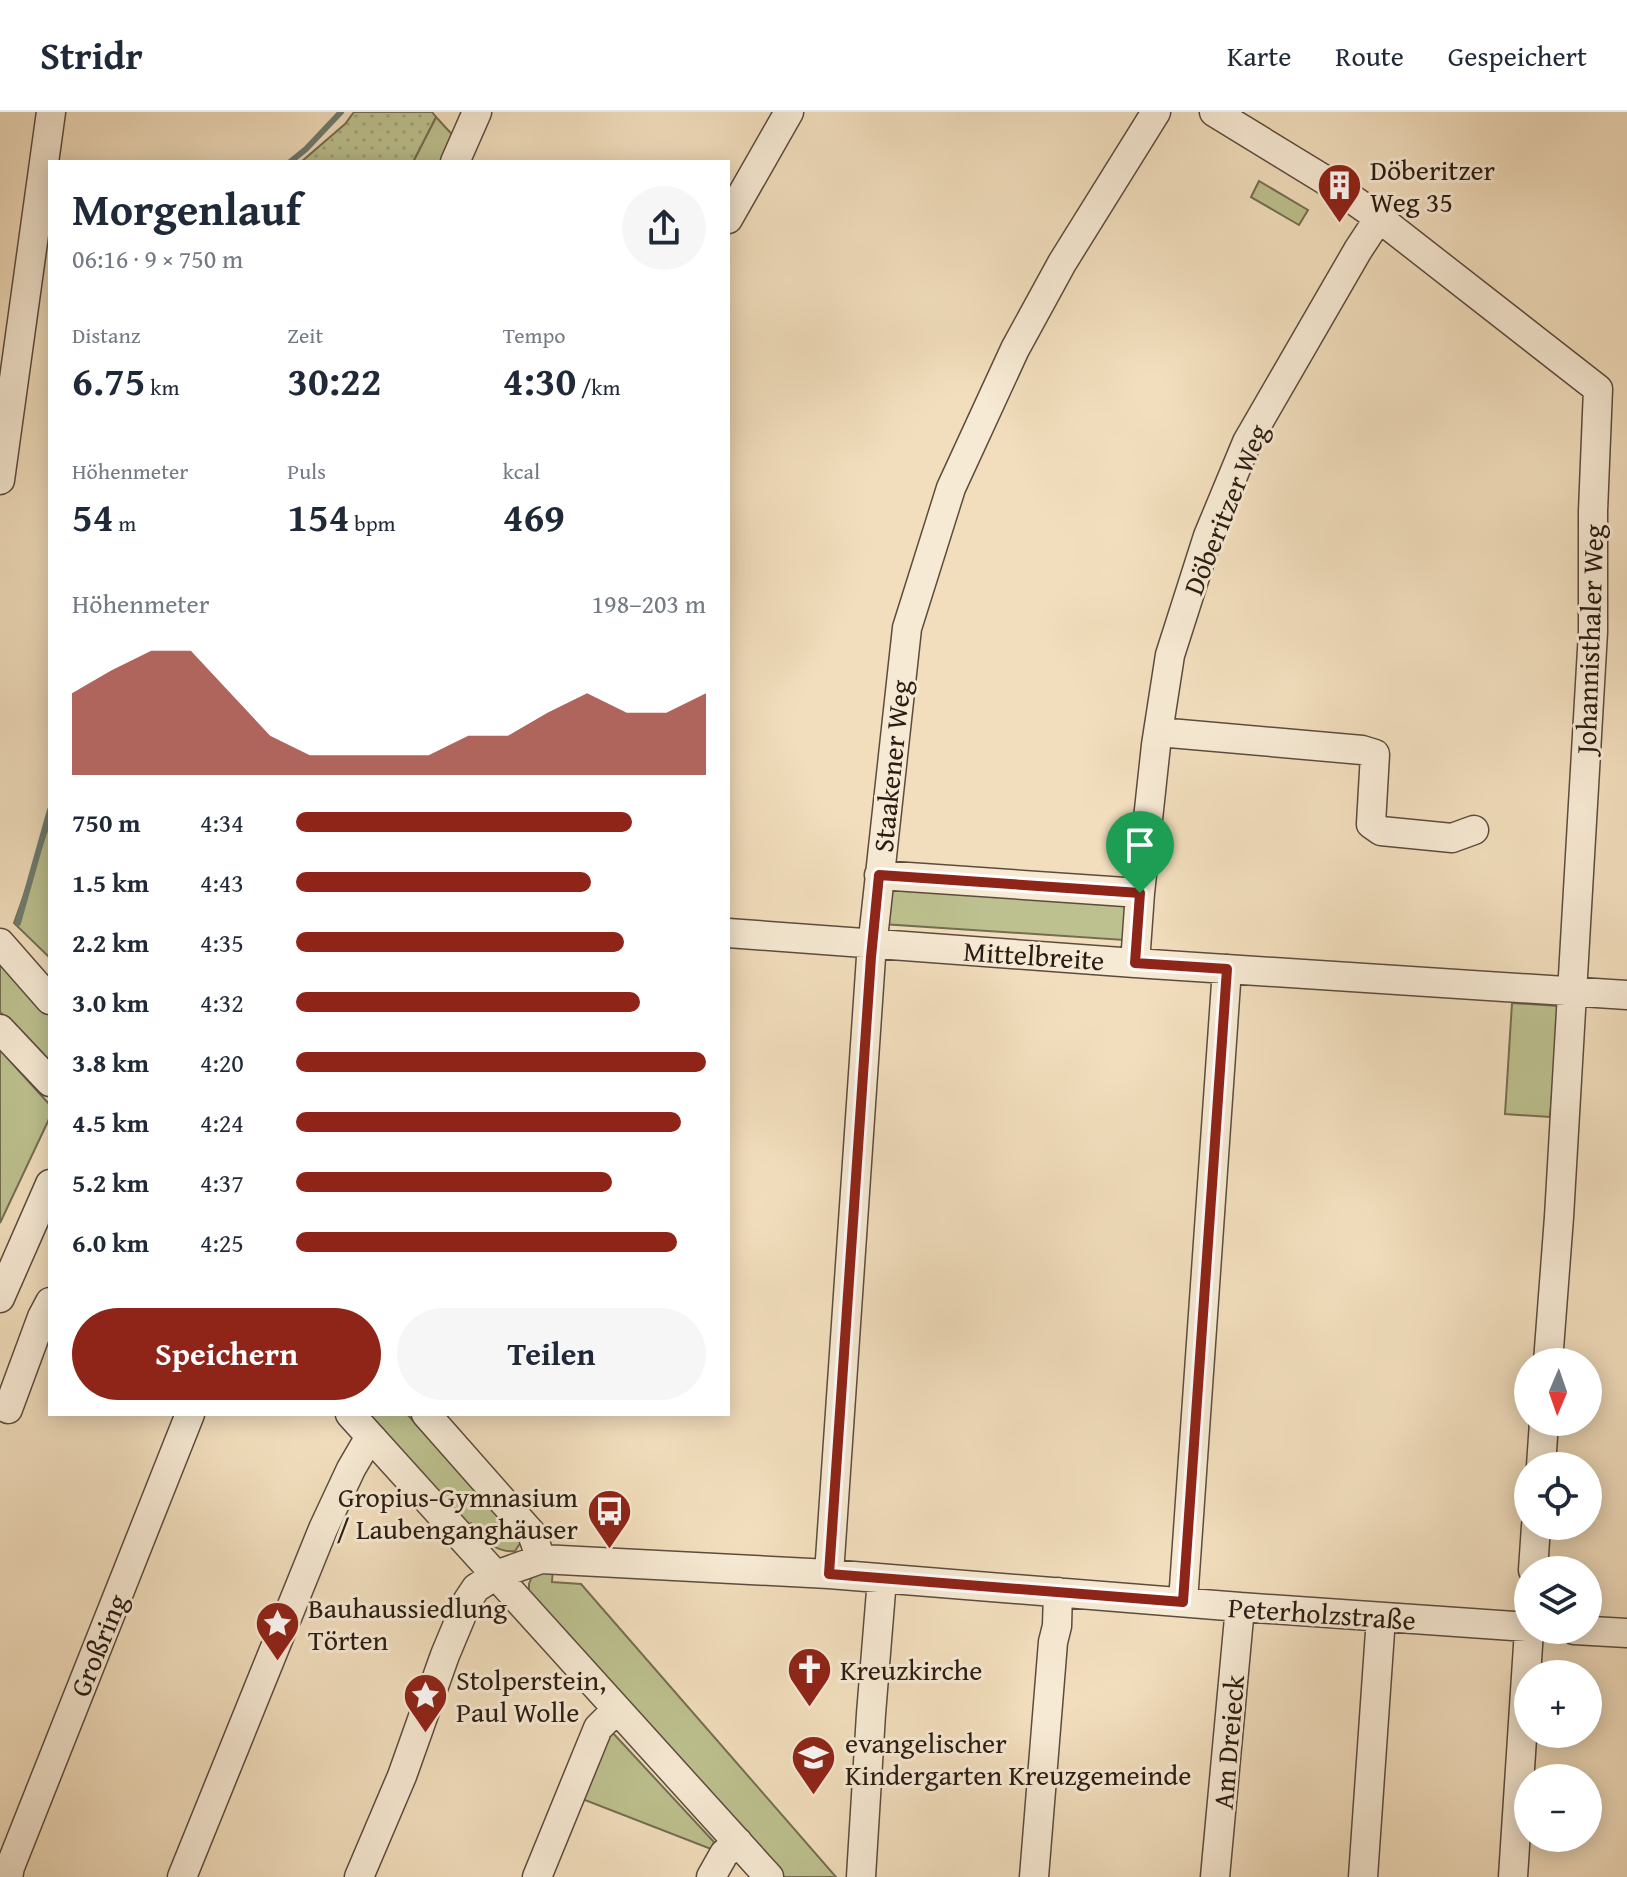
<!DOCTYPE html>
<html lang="de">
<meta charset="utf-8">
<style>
:root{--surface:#fff;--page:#f6f6f7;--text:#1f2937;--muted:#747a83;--line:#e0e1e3;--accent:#8f2418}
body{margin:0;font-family:"Gentium Book Plus",serif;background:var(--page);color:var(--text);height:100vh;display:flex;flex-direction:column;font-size:30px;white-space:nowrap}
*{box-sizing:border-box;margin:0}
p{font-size:26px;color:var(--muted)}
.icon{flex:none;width:44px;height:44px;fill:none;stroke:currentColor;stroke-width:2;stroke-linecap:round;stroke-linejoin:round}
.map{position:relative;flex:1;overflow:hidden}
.sheet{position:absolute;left:48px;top:48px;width:682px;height:1256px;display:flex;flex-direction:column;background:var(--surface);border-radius:0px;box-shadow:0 4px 20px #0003}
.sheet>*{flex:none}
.needle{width:52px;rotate:182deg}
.tools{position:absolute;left:1514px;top:1236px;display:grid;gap:16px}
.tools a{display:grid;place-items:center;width:88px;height:88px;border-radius:50%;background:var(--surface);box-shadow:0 4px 20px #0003;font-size:40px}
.pin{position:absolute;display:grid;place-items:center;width:68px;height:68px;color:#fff;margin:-82px -34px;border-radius:50% 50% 50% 0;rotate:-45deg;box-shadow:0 0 8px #0007}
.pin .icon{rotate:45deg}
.round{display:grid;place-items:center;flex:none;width:84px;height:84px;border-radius:42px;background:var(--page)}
.head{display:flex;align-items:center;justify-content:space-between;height:136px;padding:0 24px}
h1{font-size:44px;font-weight:700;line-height:60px}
.figures{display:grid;grid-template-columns:repeat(3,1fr);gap:12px;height:136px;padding:8px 24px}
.figures div{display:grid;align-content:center}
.figures b{font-size:40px;font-weight:700}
.figures small{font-size:22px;font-weight:400}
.figures p{font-size:22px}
.chart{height:224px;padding:16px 24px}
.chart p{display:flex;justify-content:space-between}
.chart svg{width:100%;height:144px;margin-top:8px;fill:var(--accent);opacity:.7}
.primary-button{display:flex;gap:16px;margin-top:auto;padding:16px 24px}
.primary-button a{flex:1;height:92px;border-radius:48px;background:var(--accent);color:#fff;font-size:32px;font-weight:700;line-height:92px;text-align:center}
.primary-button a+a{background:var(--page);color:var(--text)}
ul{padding:0 24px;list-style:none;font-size:26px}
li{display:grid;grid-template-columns:128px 96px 1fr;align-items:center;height:60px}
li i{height:20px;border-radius:10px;background:var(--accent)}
header{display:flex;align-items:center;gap:48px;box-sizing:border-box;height:112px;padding:0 40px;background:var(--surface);border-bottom:2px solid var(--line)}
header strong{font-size:38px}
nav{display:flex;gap:44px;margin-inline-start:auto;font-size:28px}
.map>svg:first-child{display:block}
.grass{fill:#bdc18f;stroke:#746e51;stroke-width:2}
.park{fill:url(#park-dots);stroke:#746e51;stroke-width:2}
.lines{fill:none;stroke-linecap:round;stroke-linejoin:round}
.stream{stroke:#6e7c71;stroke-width:6}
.minor-casing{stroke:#5c4c3e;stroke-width:31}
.minor{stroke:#f7ead4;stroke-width:28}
.route-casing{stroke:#fff;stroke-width:16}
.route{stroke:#8f2418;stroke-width:10}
.labels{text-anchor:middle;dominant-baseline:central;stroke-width:6;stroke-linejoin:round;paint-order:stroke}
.poi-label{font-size:28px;fill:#2a1c13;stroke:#f7ead4;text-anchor:start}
.street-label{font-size:28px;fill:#2a1c13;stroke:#f7ead4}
</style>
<header>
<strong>Stridr</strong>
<nav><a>Karte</a><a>Route</a><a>Gespeichert</a></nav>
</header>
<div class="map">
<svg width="1627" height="1765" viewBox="0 0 1627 1765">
<defs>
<pattern id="park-dots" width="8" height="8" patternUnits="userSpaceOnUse" patternTransform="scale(2)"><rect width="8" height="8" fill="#bdc18f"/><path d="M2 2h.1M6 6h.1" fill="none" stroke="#a3a57a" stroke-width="1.8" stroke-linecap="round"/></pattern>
</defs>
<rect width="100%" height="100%" fill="#f2debd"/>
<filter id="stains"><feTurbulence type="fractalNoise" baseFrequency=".0025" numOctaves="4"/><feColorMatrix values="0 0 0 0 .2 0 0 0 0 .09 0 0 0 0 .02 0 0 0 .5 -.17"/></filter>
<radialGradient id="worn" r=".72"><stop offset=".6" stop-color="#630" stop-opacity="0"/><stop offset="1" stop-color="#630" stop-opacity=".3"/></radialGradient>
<path class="grass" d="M436,5l23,25 -10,20h-36z
M1259,69l49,29 -9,15 -48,-28z
M50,710v136l-36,-35z
M886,769l242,17 -4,42 -242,-16z
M0,842l50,57v56l-50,-55z
M1512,891l48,3 -10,111 -45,-3z
M0,938l50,55v12l-50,106z
M363,1302h44l114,128 -6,9c-22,2 -30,-13 -44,-28l-6,4z
M553,1455l-1,15 29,2 255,293h-54l-253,-284v-9l3,-8z
M611,1619l103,111 -3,7 -134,-52z"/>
<path class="park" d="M354,0h78l4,5 -23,45h-112l44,-38z"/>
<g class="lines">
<path class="stream" d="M290,50l16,-13 35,-37
M18,811l32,-113"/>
<defs>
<path id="minor" d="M1214,0l111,68 54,38 219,171 -5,122v121l-34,585 -11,145
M455,50l22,-50
M728,107l61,-107
M0,368l51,-368
M1158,620l204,18 13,4 -4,70 10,7 71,7 22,-8
M879,763l261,18
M728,821l407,30 492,32
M0,831l50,57
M1135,851l5,-70 16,-148 14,-90 38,-119 39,-94 111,-192 21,-32
M0,917l50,53
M0,1186l50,-114
M0,1292l8,5 34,-92 8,-15
M350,1302l419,463
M426,1302l106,120 9,25
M1541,1354l3,-44
M1533,1458l3,-44
M829,1462l42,-617 36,-329 44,-140 64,-139 47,-86 94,-151
M1183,1490l44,-633
M1574,1518l53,3
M8,1765l2,-10 180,-453
M182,1765l141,-348 28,-60 14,-24 8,-6
M359,1765l43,-101 43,-121 23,-55 8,-12 20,-13 45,-16 288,15 411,33 288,20
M537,1765l61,-149 19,-19
M711,1765l13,-23 14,-12
M861,1765l10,-163 11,-135
M1034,1765l19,-235 4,-16 1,-34
M1215,1765l25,-270
M1363,1765l18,-260
M1513,1765l16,-247"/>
</defs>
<use href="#minor" class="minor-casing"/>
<use href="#minor" class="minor"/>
</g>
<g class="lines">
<defs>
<path id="route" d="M879,763l261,18 -5,70 92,6 -44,633 -354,-28 42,-617z"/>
</defs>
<use href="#route" class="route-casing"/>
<use href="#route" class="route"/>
</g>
<defs>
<symbol id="building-pin" viewBox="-11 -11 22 30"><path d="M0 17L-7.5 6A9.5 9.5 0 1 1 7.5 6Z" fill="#8f2418" stroke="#f7ead4"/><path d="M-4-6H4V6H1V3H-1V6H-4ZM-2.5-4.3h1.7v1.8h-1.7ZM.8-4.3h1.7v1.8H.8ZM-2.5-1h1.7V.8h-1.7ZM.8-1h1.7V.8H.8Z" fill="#fff"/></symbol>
<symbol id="bus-pin" viewBox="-11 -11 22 30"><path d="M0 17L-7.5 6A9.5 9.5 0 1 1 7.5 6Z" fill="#8f2418" stroke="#f7ead4"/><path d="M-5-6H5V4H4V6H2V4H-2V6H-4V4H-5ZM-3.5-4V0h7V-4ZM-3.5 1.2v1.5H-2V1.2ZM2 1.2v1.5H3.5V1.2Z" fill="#fff"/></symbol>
<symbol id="sight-pin" viewBox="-11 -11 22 30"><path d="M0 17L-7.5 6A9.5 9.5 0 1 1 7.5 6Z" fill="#8f2418" stroke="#f7ead4"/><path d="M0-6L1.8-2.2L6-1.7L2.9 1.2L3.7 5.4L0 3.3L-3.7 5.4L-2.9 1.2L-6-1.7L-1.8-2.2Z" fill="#fff"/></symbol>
<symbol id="church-pin" viewBox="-11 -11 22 30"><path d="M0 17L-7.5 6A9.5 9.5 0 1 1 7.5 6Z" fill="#8f2418" stroke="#f7ead4"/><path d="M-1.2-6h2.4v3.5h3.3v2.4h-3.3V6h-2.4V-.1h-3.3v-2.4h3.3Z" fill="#fff"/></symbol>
<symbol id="school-pin" viewBox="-11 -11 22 30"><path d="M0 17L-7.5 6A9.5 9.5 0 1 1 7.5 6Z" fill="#8f2418" stroke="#f7ead4"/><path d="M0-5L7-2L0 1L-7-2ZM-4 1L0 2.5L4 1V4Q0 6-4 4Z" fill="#fff"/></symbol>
</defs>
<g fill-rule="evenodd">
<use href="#building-pin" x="1314" y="48" width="51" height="69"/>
<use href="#bus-pin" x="584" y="1374" width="51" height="69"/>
<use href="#sight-pin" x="252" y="1486" width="51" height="69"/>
<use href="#church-pin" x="784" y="1532" width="51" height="69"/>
<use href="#sight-pin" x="400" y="1558" width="51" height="69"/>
<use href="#school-pin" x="788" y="1620" width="51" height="69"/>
</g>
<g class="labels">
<g class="poi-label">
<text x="1370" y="57">Döberitzer<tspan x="1370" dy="32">Weg 35</tspan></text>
<text x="578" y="1384" text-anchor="end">Gropius-Gymnasium<tspan x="578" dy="32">/ Laubenganghäuser</tspan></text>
<text x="308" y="1495">Bauhaussiedlung<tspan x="308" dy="32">Törten</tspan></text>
<text x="840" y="1557">Kreuzkirche</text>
<text x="456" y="1567">Stolperstein,<tspan x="456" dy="32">Paul Wolle</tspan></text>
<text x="845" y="1630">evangelischer<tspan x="845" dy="32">Kindergarten Kreuzgemeinde</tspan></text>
</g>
<g class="street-label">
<text transform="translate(1225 397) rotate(-68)">Döberitzer Weg</text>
<text transform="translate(1589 527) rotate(-88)">Johannisthaler Weg</text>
<text transform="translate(891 654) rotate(-84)">Staakener Weg</text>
<text transform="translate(1034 843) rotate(4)">Mittelbreite</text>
<text transform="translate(1322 1501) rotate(4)">Peterholzstraße</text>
<text transform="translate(98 1533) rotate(-68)">Großring</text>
<text transform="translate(1228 1630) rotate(-85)">Am Dreieck</text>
</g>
</g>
<rect width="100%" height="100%" filter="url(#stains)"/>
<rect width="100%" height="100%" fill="url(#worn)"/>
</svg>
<div class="tools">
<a><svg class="needle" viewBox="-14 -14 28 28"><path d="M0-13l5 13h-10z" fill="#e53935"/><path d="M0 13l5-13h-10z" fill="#747a83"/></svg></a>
<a><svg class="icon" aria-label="locate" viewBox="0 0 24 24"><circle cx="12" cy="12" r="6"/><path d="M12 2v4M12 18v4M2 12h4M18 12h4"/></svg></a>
<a><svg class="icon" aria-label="layers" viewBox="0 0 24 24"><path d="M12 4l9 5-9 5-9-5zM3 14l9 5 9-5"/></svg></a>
<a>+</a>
<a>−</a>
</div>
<div class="pin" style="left:1140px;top:781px;background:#1e9e55"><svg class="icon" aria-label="arrive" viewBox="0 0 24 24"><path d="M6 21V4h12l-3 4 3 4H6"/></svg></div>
<section class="sheet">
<div class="head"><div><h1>Morgenlauf</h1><p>06:16 · 9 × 750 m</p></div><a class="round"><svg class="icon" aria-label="share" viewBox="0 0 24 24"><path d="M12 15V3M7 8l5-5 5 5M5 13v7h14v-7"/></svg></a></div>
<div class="figures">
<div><p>Distanz</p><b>6.75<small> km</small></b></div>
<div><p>Zeit</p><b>30:22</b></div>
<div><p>Tempo</p><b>4:30<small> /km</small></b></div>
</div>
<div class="figures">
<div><p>Höhenmeter</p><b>54<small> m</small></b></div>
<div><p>Puls</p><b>154<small> bpm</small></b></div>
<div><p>kcal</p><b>469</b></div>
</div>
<div class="chart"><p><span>Höhenmeter</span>198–203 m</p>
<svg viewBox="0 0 160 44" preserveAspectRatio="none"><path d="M0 44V19L10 12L20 6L30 6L40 19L50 32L60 38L70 38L80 38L90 38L100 32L110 32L120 25L130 19L140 25L150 25L160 19V44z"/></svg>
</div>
<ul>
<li><b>750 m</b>4:34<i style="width:82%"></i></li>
<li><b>1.5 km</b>4:43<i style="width:72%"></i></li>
<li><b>2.2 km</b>4:35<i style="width:80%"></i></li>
<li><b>3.0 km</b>4:32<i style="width:84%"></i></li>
<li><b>3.8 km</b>4:20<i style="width:100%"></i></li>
<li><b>4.5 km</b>4:24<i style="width:94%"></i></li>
<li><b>5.2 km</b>4:37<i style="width:77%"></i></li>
<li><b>6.0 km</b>4:25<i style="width:93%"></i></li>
</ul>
<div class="primary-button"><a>Speichern</a><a>Teilen</a></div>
</section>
</div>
